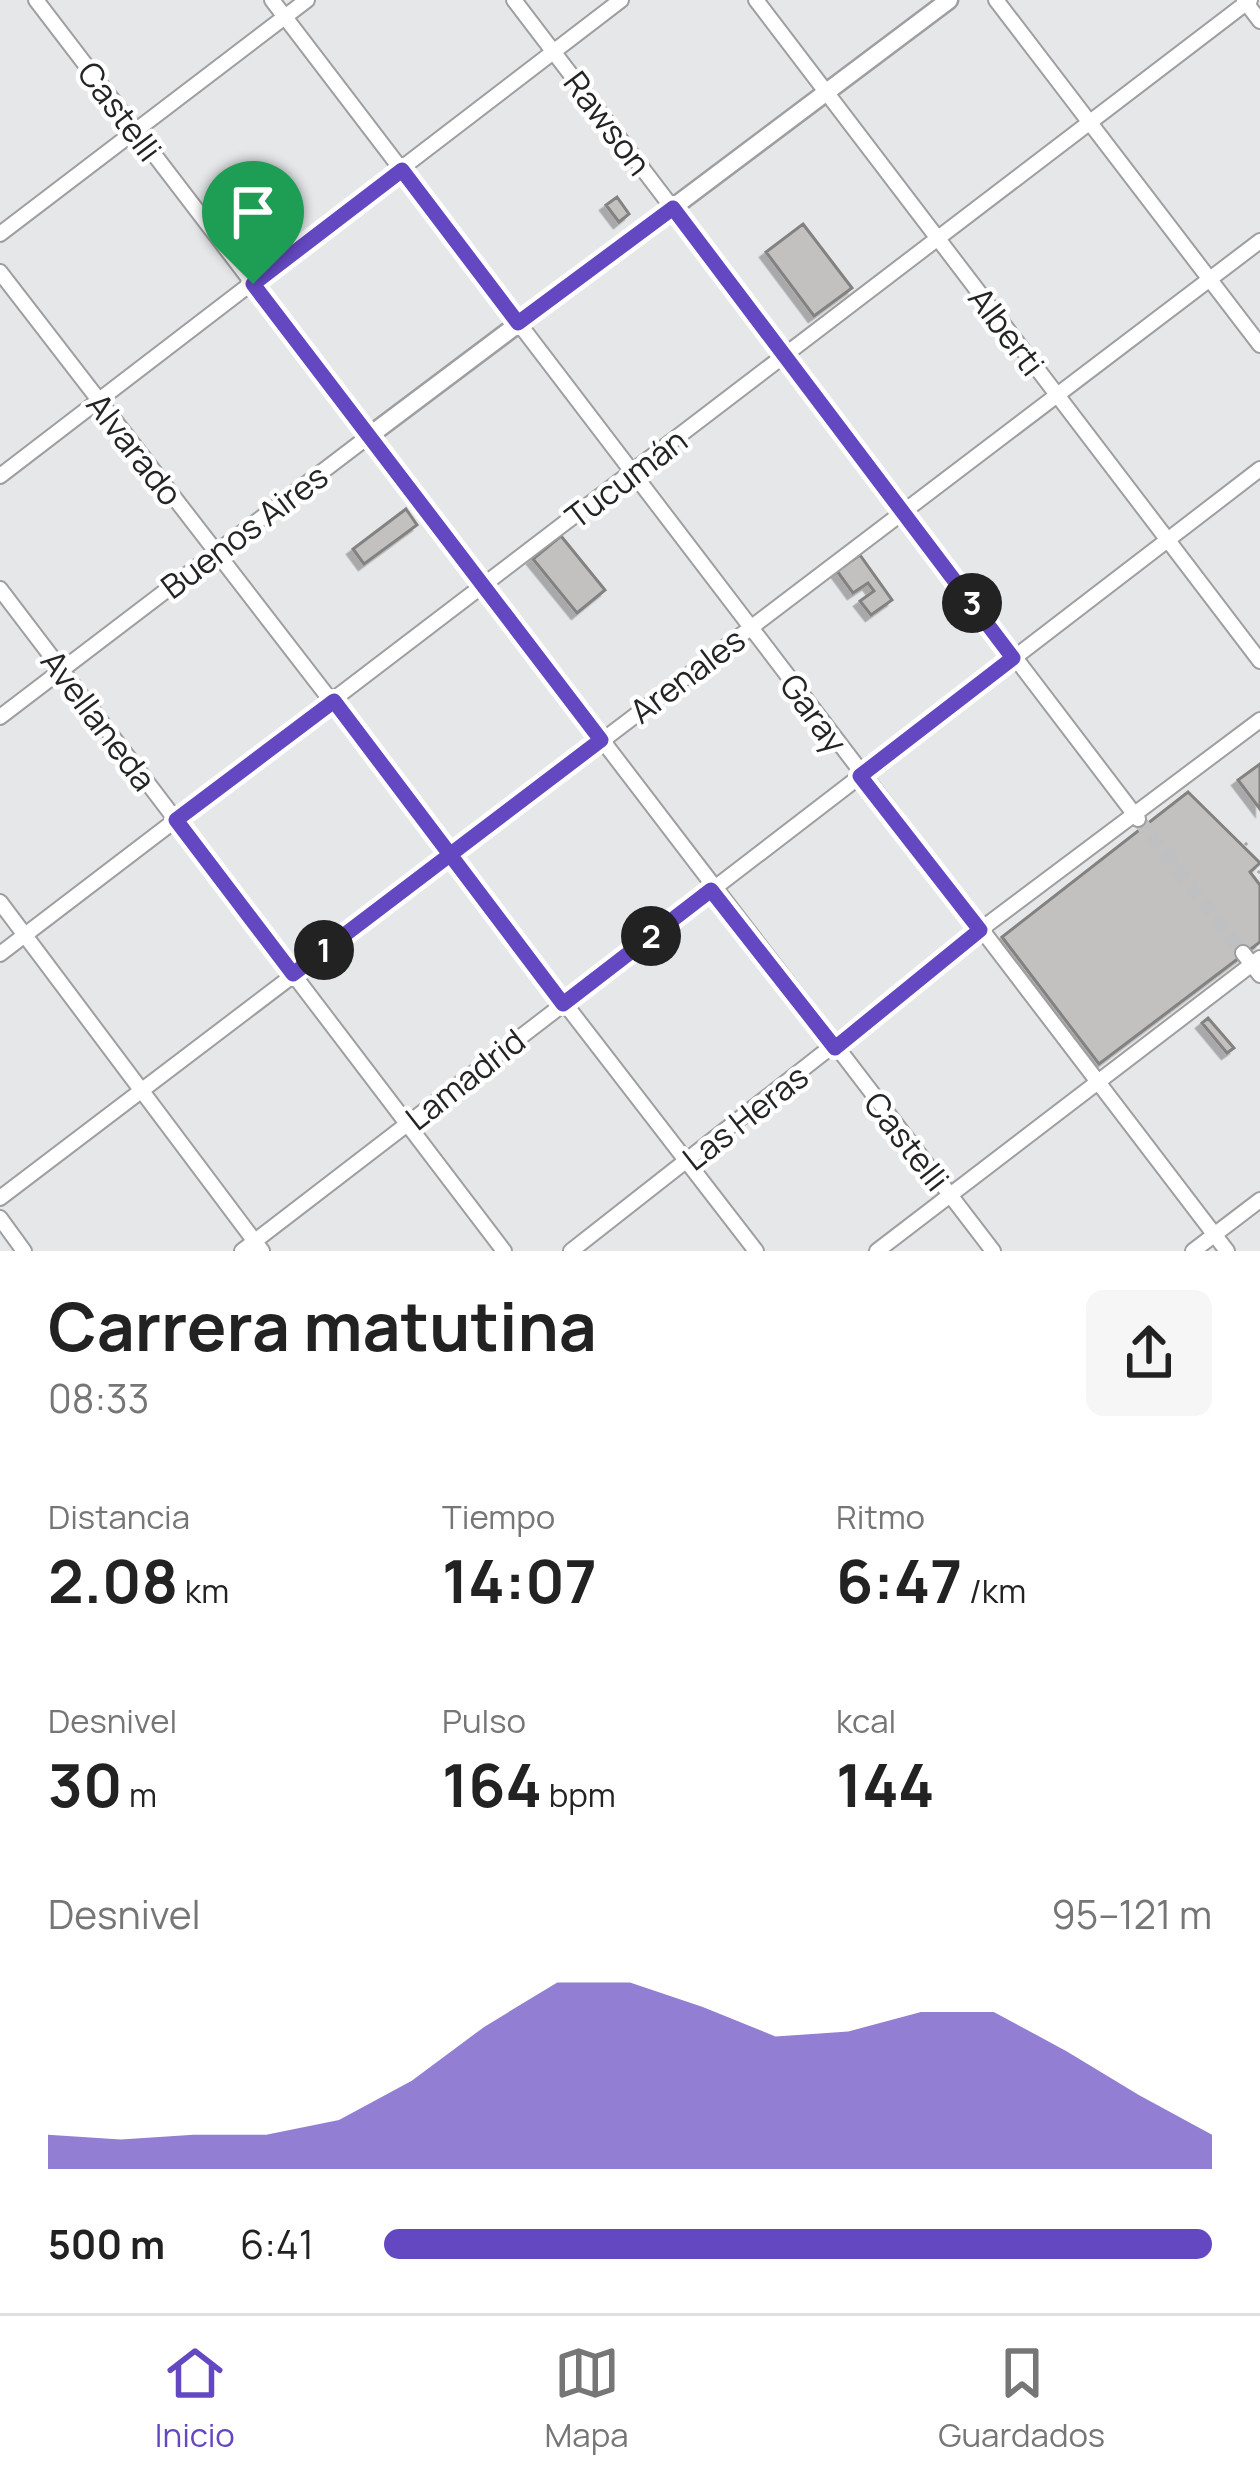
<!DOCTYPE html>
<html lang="es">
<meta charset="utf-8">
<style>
:root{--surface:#fff;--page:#f6f6f6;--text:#222;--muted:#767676;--line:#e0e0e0;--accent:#6448c1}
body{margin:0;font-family:Manrope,sans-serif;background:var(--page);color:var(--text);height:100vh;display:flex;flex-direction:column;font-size:45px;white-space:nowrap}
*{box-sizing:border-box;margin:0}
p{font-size:39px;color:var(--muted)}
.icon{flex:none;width:66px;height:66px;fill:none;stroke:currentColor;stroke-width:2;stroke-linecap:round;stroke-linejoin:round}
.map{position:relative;height:1251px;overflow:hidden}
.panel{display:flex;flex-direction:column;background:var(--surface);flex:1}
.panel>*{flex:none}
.pin{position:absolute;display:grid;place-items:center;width:102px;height:102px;color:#fff;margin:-123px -51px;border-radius:50% 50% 50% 0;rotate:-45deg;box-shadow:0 0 12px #0007}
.pin .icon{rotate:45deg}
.km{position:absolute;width:60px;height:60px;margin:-30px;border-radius:50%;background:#222;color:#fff;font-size:33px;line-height:60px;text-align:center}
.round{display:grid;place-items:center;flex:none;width:126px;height:126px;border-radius:18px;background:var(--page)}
.head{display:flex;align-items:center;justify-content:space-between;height:204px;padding:0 48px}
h1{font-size:66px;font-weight:700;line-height:90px}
.figures{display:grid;grid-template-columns:repeat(3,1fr);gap:18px;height:204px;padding:12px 48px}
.figures div{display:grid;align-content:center}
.figures b{font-size:60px;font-weight:700}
.figures small{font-size:33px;font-weight:400}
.figures p{font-size:33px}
.chart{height:336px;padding:24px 48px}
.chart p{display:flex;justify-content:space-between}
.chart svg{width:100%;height:216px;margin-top:12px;fill:var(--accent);opacity:.7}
ul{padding:0 48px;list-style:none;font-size:39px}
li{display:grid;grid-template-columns:192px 144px 1fr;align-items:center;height:90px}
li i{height:30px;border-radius:15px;background:var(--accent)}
.tab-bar{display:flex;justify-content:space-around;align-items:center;height:168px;border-top:3px solid var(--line);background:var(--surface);font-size:33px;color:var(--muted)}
.tab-bar a{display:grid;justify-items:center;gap:6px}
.tab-bar .selected{color:var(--accent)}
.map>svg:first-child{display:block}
.building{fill:#c2c1bf;stroke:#838280;stroke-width:3;filter:url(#shadow)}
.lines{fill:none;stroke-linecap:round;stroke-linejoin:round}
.minor-tunnel{stroke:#bfc0c2;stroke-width:14;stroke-dasharray:14 7;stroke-linecap:butt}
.minor-casing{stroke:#9f9fa1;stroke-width:18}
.tertiary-casing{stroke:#9f9fa1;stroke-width:21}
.path{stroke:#a4a5a6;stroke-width:3;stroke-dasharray:3 9;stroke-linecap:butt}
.minor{stroke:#fff;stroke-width:14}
.tertiary{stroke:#fff;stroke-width:16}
.route-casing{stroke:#fff;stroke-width:24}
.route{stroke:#6448c1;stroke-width:15}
.labels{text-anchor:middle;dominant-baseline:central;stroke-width:9;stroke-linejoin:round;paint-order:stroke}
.street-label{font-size:33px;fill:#232424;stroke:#fff}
</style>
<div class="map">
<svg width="1260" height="1251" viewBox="0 0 1260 1251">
<defs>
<filter id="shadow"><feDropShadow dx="-5.5" dy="5.5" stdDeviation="0" flood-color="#0004"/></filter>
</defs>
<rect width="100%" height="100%" fill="#e6e7e9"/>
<path class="building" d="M617,197l12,17 -10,8 -13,-17z
M803,224l49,64 -38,28 -48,-64z
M406,509l11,16 -53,39 -11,-15z
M561,536l44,54 -28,23 -44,-54z
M860,555l32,45 -21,15 -11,-14 14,-10 -6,-8 -15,10 -16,-22z
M1260,764v45l-22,-29z
M1188,792l72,71 -10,9 10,13v57l-161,122 -97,-127z
M1208,1018l26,30 -7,5 -25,-30z"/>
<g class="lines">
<path class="minor-tunnel" d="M1138,819l105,134"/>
<defs>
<path id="minor" d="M36,0l957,1251
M272,0l955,1251
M514,0l624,819
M756,0l504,661
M996,0l264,345
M1244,0l16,21
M0,234l307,-234
M0,272l756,979
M0,476l621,-476
M0,589l504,662
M0,717l369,-281
M0,902l262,349
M1243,953l17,22
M0,954l1250,-954
M0,1198l1260,-957
M0,1218l24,33
M242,1251l1018,-782
M571,1251l409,-321 280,-210
M877,1251l383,-293
M1193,1251l67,-51"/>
<path id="tertiary" d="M369,436l580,-436"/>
</defs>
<use href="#minor" class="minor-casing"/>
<use href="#tertiary" class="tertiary-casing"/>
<path class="path" d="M1245,845l3,-3
M1258,871l2,2"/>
<use href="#minor" class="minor"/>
<use href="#tertiary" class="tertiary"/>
</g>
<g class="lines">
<defs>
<path id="route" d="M253,284l348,456 -308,234 -117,-154 158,-119 229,303 148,-114 124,158 145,-118 -120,-154 153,-118 -340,-450 -155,115 -116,-153 -149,114"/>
</defs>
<use href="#route" class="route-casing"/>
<use href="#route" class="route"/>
</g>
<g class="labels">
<g class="street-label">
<text transform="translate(120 111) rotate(53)">Castelli</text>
<text transform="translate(608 123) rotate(53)">Rawson</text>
<text transform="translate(1007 331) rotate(53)">Alberti</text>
<text transform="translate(135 449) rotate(52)">Alvarado</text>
<text transform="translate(626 478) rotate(-37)">Tucumán</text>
<text transform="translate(244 531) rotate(-37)">Buenos Aires</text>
<text transform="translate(687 675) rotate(-37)">Arenales</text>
<text transform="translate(814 713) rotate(54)">Garay</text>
<text transform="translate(99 720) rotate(53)">Avellaneda</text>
<text transform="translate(465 1079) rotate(-38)">Lamadrid</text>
<text transform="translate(745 1117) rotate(-38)">Las Heras</text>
<text transform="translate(907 1141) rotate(52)">Castelli</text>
</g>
</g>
</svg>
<div class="pin" style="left:253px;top:284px;background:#1e9e55"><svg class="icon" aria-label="arrive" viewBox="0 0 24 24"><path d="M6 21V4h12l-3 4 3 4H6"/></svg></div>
<b class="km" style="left:324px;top:950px">1</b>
<b class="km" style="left:651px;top:936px">2</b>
<b class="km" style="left:972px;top:603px">3</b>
</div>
<section class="panel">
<div class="head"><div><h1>Carrera matutina</h1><p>08:33</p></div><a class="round"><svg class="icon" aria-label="share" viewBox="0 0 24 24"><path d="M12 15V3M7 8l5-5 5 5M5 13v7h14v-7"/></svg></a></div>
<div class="figures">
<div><p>Distancia</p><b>2.08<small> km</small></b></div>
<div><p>Tiempo</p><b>14:07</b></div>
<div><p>Ritmo</p><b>6:47<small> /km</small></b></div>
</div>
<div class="figures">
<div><p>Desnivel</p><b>30<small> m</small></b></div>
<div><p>Pulso</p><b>164<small> bpm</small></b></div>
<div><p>kcal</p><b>144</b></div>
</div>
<div class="chart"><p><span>Desnivel</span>95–121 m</p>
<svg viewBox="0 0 160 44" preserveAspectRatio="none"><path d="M0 44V37L10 38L20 37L30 37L40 34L50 26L60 15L70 6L80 6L90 11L100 17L110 16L120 12L130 12L140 20L150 29L160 37V44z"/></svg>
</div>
<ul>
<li><b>500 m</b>6:41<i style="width:100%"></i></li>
</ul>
</section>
<nav class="tab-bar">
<a class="selected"><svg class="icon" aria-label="home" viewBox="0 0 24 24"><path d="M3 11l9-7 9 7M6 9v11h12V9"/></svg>Inicio</a>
<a><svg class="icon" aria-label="map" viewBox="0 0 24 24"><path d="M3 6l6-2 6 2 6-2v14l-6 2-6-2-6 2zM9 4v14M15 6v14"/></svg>Mapa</a>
<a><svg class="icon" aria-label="saved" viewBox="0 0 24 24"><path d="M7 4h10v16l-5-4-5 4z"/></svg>Guardados</a>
</nav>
